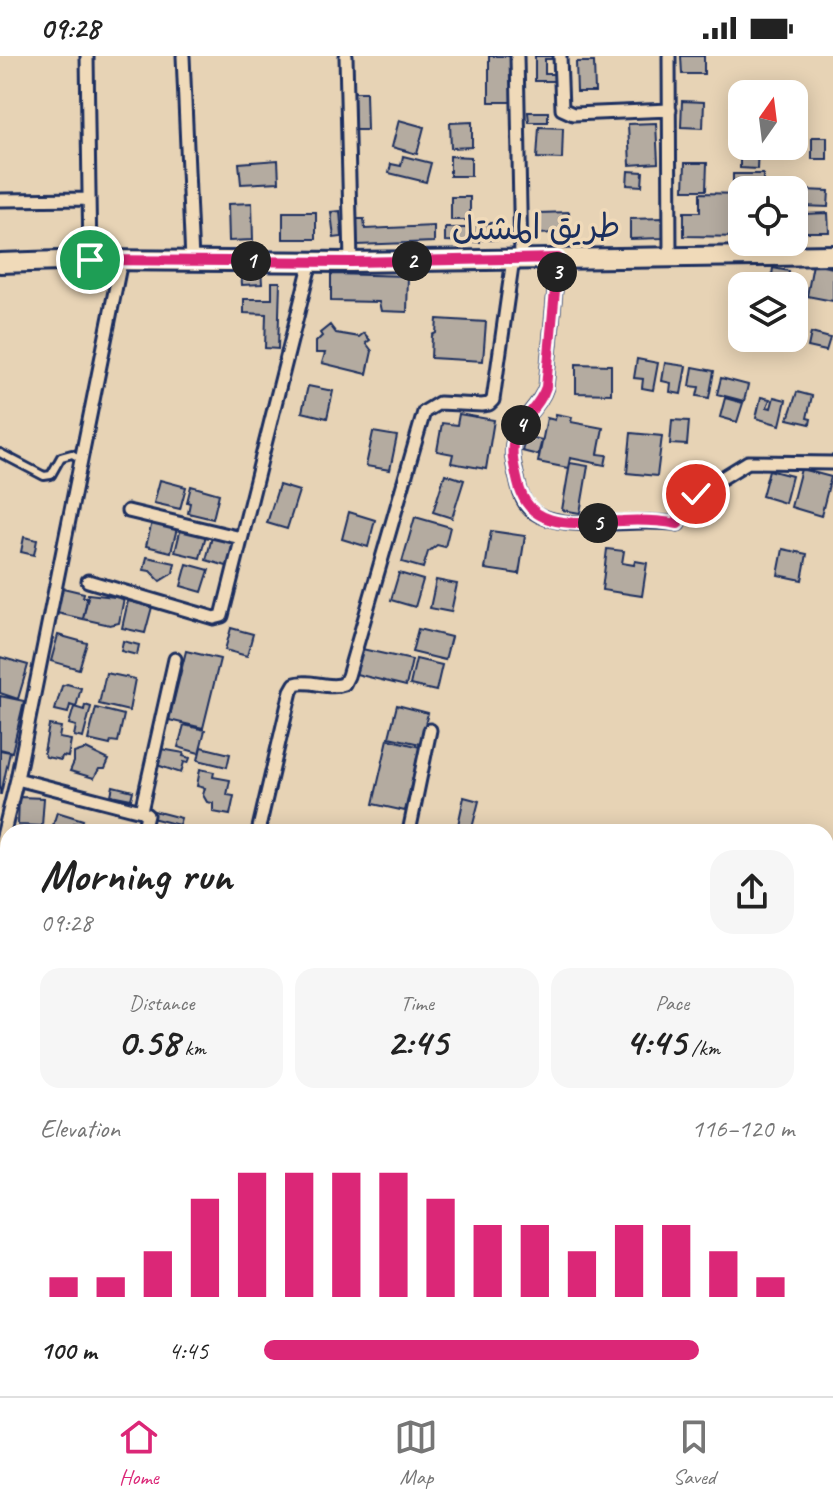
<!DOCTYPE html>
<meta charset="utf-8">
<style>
:root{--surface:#fff;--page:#f6f6f6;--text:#222;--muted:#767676;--line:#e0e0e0;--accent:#db2777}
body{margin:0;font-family:Caveat,"Playpen Sans Arabic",sans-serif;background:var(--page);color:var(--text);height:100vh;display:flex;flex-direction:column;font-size:30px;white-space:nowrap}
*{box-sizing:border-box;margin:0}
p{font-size:26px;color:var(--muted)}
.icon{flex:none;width:44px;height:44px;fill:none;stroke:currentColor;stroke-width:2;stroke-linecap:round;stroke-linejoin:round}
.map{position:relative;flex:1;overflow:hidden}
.details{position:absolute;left:0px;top:768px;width:834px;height:572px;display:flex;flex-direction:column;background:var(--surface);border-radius:24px 24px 0 0;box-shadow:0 4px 20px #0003}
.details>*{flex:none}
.needle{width:52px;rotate:14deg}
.controls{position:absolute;left:728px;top:24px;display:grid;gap:16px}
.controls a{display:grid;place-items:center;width:80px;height:80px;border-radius:16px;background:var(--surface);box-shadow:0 4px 20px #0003;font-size:40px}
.pin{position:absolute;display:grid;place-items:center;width:68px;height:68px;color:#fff;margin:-34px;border:4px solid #fff;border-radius:50%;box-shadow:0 2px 8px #0007}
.km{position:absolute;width:40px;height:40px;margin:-20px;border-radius:50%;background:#222;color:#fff;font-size:22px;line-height:40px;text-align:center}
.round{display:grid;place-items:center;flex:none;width:84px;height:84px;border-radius:24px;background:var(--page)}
.headline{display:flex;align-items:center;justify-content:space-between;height:136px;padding:0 40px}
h1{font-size:44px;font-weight:600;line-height:60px}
.metrics{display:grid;grid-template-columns:repeat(3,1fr);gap:12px;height:136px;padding:8px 40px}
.metrics div{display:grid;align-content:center;border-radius:20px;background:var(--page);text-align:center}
.metrics b{font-size:40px;font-weight:600}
.metrics small{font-size:22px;font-weight:400}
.metrics p{font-size:22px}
.chart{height:224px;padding:16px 40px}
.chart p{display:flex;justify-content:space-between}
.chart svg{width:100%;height:144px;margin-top:8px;stroke:var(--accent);stroke-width:6}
ul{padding:0 40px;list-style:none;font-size:26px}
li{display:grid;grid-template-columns:128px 96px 1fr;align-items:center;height:60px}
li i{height:20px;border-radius:10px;background:var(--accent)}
.status{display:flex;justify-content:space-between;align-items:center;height:56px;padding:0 40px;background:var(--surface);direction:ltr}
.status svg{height:22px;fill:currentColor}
.tabs{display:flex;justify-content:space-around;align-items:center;height:112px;border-top:2px solid var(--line);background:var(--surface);font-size:22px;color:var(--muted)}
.tabs a{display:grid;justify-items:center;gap:4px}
.tabs .current{color:var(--accent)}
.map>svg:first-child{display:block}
.building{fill:#b4aba0;stroke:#1b2f5e;stroke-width:2}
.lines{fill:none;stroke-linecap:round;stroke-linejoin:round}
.lane-casing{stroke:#1b2f5e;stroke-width:12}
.street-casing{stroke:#1b2f5e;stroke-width:17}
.primary-casing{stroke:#1b2f5e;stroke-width:24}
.lane{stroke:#f0dab9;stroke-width:6}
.street{stroke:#f0dab9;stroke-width:11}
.primary{stroke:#f0dab9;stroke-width:18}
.route-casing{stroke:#fff;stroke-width:16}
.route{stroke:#db2777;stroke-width:10}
.labels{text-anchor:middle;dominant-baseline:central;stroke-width:7;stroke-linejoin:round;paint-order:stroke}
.street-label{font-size:34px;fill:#1b2f5e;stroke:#f0dab9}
</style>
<div class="status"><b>09:28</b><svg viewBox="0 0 49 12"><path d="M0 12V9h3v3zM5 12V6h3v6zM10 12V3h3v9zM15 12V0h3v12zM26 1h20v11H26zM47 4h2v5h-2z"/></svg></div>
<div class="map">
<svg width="833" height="1340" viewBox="0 0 833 1340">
<rect width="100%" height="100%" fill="#e7d3b5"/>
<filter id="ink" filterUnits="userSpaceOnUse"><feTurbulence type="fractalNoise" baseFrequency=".0125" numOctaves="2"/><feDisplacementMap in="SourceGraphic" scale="16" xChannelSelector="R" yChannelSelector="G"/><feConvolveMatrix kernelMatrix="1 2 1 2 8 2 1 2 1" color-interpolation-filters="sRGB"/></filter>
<g filter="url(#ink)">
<path class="building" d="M489,0h23v46h-23z
M535,0h18v3h-8v15h12v7h-22z
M681,0h23v18h-22z
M576,6h18l1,30h-18z
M354,36h12l1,38h-12z
M682,45l22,1 -1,26 -22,-1z
M528,56h20v10h-19z
M399,64l25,7 -7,27 -25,-7z
M472,66v25l-21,1 -1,-25z
M656,67l2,40 -28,2 -2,-41z
M539,71l24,1 -1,31 -25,-1z
M812,81h15v22h-15z
M740,87l2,3h16l-1,23 -17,-1z
M403,100l28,7 -5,19 -37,-9 2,-9 10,2z
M450,100l21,1v19h-21z
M278,104l1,22 -38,2 -2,-21z
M685,107h22l-1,27h-22z
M628,115l15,1 -1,14 -15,-1z
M733,118h30v16h-21v3h-9z
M803,134l26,1 -1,16 -26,-1z
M700,137l42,1v43l-58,-1v-24h16z
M451,141h19v23h-19z
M252,147l1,37 -24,1 -1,-37z
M340,155l2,26 -8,1 -3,-26z
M283,156h33v27h-33z
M569,156v20l-29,2 -1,-21z
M828,157l1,19h-26v-18z
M663,162v20l-33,1v-20z
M356,163h8l1,10 69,-3v16l-77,3z
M472,167h8v19l-35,-1v-13h27z
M483,167h15v17h-15z
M813,208l20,4v33l-26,-5z
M261,212l1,16 -20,1 -1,-15z
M773,212l16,3 -2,13 -16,-2z
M331,218l77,2 -1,36 -26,-1 -2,-9 -48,-1z
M272,226h8l-2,67 -13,-1 1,-34 -22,-1v-14h28z
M437,263l49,3 -3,39 -52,-3 1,-23 4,-2z
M330,269l6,8 23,4 5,-4 6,7 -4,3 6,8 -5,23 -45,-11 3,-10h-9v-11l6,-6 -2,-3z
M811,277l19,5 -4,13 -18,-4z
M637,303l21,4 -5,27 -11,-2 1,-9 -9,-1z
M665,307l21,3 -5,28 -11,-2 1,-9 -9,-2z
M576,308l35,1v29l-35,-1z
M693,311l21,4 -5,27 -12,-2 2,-9 -9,-1z
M721,322l27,7 -4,16 -27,-7z
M308,330l25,5 -6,27 -25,-6z
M797,336l15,4 -5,22 4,1 -1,5 -22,-5z
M761,341l9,2 -3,8 4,1 3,-11 12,3 -6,25 -24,-7z
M725,342l18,5 -6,19 -17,-5z
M459,358l35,6 -8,49 -35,-6 2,-9 -16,-3 5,-28 15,2z
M556,358l16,3 -1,5 32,6 -5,26 9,1 -2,10 -35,-7 -2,10 -30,-6 9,-44 8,2z
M672,364l17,1 -2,24 -17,-1z
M373,376l24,4 -7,34 -24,-4z
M631,377l31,3 -5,40 -30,-3z
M526,380l16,4 -4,15 -16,-4z
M570,407l18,3 -8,47 -18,-3z
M801,413l30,8 -10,39 -30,-9z
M769,414l23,6 -7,27 -23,-7z
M445,418l19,6 -12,38 -19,-6z
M160,424l26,7 -6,22 -26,-6z
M279,429l20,6 -12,38 -20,-6z
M191,430l28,8 -6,25 -25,-6 2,-10 -3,-1z
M349,456l26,8 -7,27 -26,-8z
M415,461l35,10 -5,20 -8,-2 -9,7 -5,16 -21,-6z
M152,466l25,6 -6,24 -25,-6z
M181,472l25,7 -6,23 -25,-6z
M491,475l34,5 -6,38 -34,-5z
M24,481l13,3 -3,15 -13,-3z
M212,481l24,6 -6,24 -24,-7z
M607,493l17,2 -2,12 12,2 1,-4 12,2 -5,33 -40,-6z
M783,493l24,5 -5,26 -24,-5z
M147,501l28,6 -2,10 -13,8 -10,-10 -6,-1z
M187,508l22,6 -7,22 -21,-6z
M399,517l24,7 -8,27 -24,-7z
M436,524l21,4 -6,28 -21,-4z
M63,532l21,5 -1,4h5l-5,22 -26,-6z
M88,538l36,4 -5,25 -9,2 -27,-6z
M128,545l24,6 -7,26 -23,-5z
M231,572l22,6 -6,22 -22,-6z
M418,573l33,8 -6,23 -33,-8z
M58,579l29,8 -8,26 -28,-8z
M123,585l16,4 -2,10 -16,-4z
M362,593l50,11 -6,26 -50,-12z
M186,595l34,8 -17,69 -34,-8z
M0,601l28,8 -10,34 -18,-6z
M416,603l26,6 -6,26 -26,-6z
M106,617l29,6 -6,32 -30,-7z
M67,628l14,4 -5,19 -6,-2 -2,8 -13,-3 7,-24z
M0,640l24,5 -12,51 -12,-3z
M85,649l6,2 -8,31 -9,-2 2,-10 -7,-2 5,-17 10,3z
M397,649l31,8 -8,31 -31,-7z
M96,652l28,7 -6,27 -7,-1 -1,4 -22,-5z
M49,669l12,2 -2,11 12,2 -3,17 -6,-1 -1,4 -15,-3 -2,-5z
M184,669l21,5 -6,23 -21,-6z
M388,683l32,8 -15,64 -32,-7z
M201,691l29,7 -3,13 -29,-7z
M86,693l23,11 -4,9h-6l-5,9 -24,-7 4,-9v-9z
M161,693l23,4 -1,3 7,2 -2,5 -4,-1 -3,11 -24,-8z
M0,694l10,2 -9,42h-1z
M200,713l14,3 -1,5 17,3 -3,15 7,1 -4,19 -17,-3v-9l-6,-1 -4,-7 2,-7 -8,-2z
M113,730l20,5 -2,8 -20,-4z
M19,741l25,1 -2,28 -24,-1z
M464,741l15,4 -8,31 -14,-2z
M150,754l31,8 -2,7 -31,-8z
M57,756l26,8 -2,6 -7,-3 -3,9 -14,-1 2,-4 -6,-2z"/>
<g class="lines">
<defs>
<path id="lane" d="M0,397l44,23 7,-1 10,-18 11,-3 9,5"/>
<path id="street" d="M87,0l3,204
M183,0l9,205
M346,0l5,206
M517,0l4,203
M560,0l2,53 11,5 97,-4
M669,0l1,201
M0,144l89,-1
M558,202l-12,129c-6,20 -27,32 -32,52 -4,15 1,30 4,44 2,10 5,20 13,27 31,25 106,6 147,14l1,-25 17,-5 52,-32 85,1
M128,455l113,27
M88,525l126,37 8,-2 89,-355
M17,723l124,32 6,4 -4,17
M141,755l34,-152
M258,776l33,-141 4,-7c16,-5 33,6 49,0l4,-8 76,-264 15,-9 43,2 7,-1 4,-4 20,-141
M409,776l21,-102
M0,792l17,-69 104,-518
M0,865l8,6
M0,1090l8,1
M0,1180h8
M826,1185h7
M60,1340l1,-8
M429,1340l2,-8
M604,1340l2,-8"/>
<path id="primary" d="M0,207l90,-3 261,2 482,-7"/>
</defs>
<use href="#lane" class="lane-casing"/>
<use href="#street" class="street-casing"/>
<use href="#primary" class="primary-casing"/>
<use href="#lane" class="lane"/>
<use href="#street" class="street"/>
<use href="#primary" class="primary"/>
</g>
</g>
<g class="lines" filter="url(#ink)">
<defs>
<path id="route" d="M90,204l261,2 207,-4 -12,129c-6,20 -27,33 -32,52 -4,15 1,30 4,44 12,51 63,39 104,38 19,-1 38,0 56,3l1,-25 17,-5"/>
</defs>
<use href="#route" class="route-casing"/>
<use href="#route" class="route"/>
</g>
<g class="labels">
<g class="street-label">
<text transform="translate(536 171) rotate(-1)">طريق المشتل</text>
</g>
</g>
</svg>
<div class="controls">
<a><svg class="needle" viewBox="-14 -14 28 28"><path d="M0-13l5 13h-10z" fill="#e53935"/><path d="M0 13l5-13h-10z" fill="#767676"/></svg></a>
<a><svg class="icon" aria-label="locate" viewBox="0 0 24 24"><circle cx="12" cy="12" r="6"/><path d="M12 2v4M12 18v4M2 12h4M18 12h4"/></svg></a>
<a><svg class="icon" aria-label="layers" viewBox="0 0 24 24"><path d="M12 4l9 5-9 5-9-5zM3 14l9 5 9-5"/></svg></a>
</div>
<div class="pin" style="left:90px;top:204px;background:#1e9e55"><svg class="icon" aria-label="arrive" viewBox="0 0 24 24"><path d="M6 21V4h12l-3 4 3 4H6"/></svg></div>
<div class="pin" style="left:696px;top:438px;background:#d93025"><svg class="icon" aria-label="check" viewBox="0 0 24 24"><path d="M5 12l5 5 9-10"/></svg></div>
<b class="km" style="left:251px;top:205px">1</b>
<b class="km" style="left:412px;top:205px">2</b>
<b class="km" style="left:557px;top:216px">3</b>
<b class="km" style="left:521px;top:369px">4</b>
<b class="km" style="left:598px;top:467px">5</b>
<section class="details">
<div class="headline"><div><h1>Morning run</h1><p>09:28</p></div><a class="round"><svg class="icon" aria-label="share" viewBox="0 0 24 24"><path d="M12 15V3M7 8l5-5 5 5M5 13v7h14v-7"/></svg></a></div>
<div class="metrics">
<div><p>Distance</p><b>0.58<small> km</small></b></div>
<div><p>Time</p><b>2:45</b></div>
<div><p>Pace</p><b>4:45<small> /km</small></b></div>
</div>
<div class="chart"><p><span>Elevation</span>116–120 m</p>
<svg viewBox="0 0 160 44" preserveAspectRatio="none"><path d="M5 44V38M15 44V38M25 44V30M35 44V14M45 44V6M55 44V6M65 44V6M75 44V6M85 44V14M95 44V22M105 44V22M115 44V30M125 44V22M135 44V22M145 44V30M155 44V38"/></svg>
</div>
<ul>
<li><b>100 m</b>4:45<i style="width:82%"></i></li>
</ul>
</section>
</div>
<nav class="tabs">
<a class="current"><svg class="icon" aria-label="home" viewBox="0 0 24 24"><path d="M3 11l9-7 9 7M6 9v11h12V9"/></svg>Home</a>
<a><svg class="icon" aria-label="map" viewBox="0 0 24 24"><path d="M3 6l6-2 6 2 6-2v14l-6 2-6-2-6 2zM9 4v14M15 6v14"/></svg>Map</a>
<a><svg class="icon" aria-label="saved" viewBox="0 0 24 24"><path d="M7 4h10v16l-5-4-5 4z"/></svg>Saved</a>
</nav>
